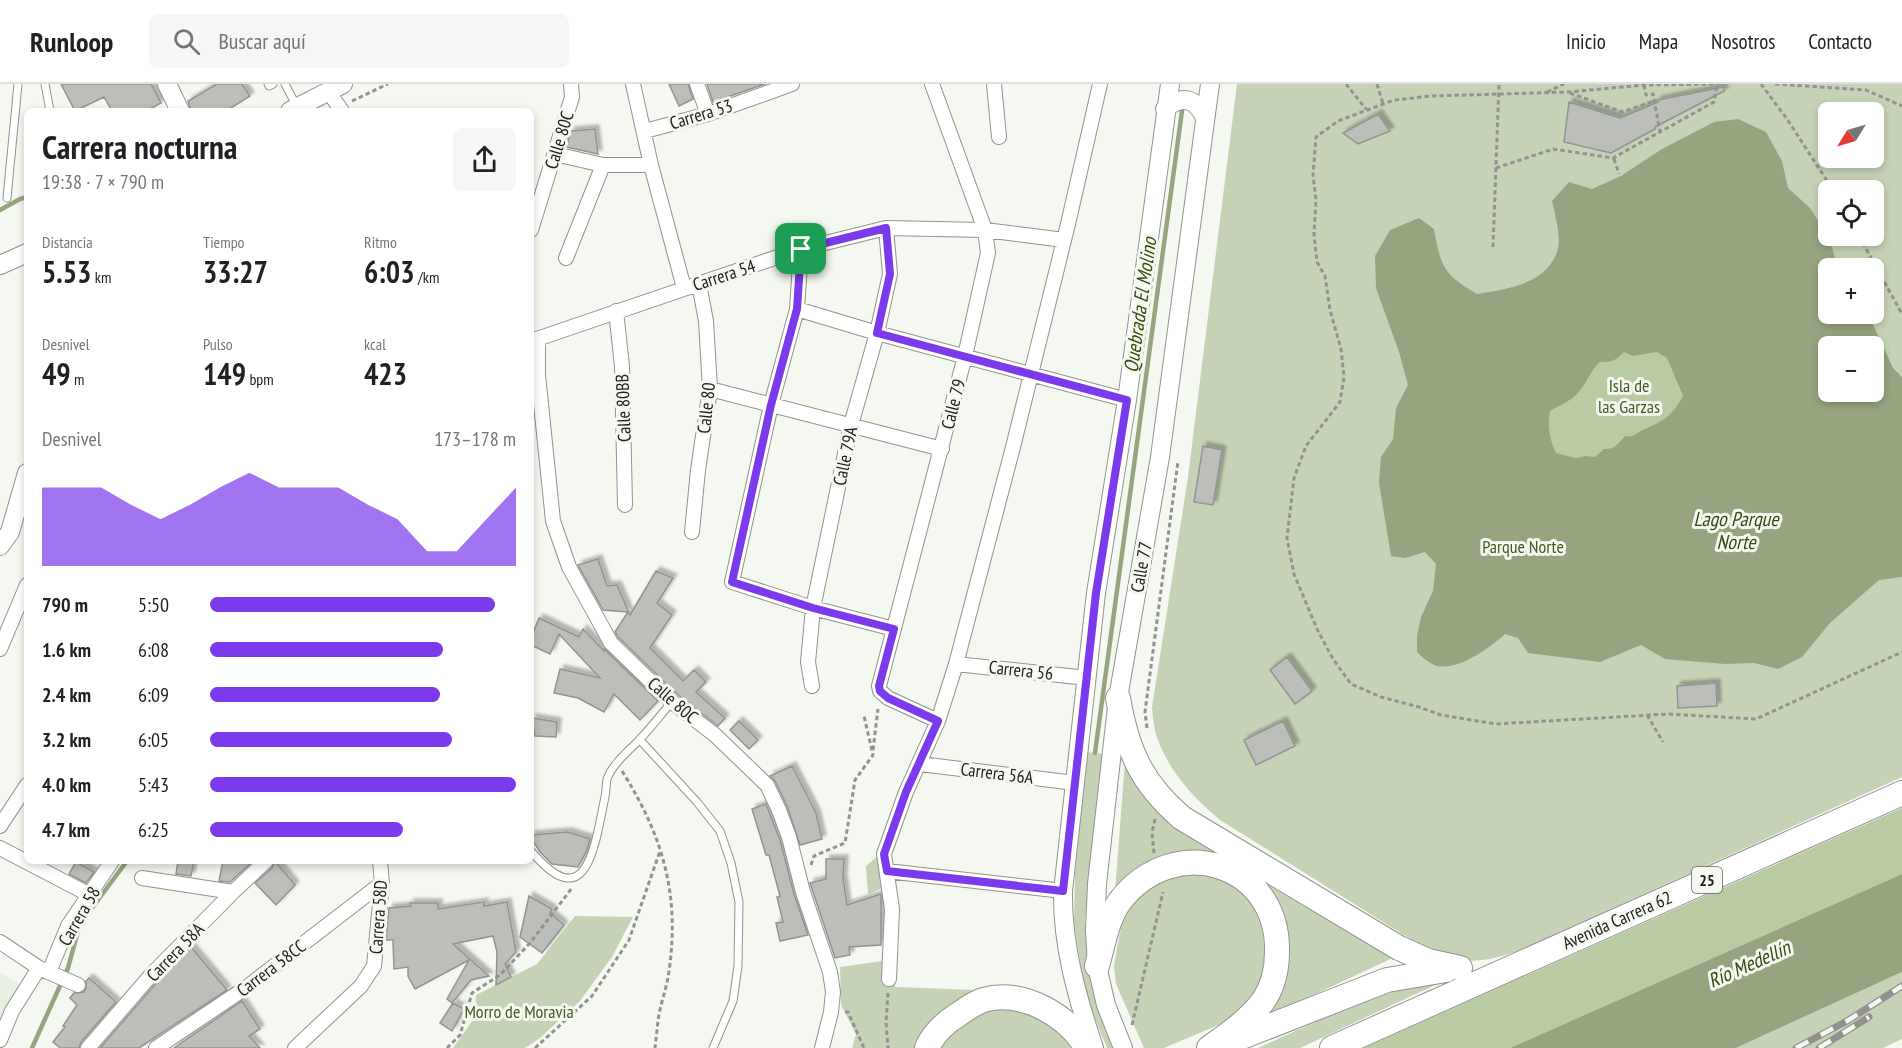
<!DOCTYPE html>
<html lang="es">
<meta charset="utf-8">
<style>
:root{--surface:#fff;--page:#f6f6f6;--text:#202124;--muted:#757577;--line:#e0e0e0;--accent:#7c3aed}
body{margin:0;font-family:"PT Sans Narrow",sans-serif;background:var(--page);color:var(--text);height:100vh;display:flex;flex-direction:column;font-size:22px;white-space:nowrap}
*{box-sizing:border-box;margin:0}
p{font-size:20px;color:var(--muted)}
.icon{flex:none;width:33px;height:33px;fill:none;stroke:currentColor;stroke-width:2;stroke-linecap:round;stroke-linejoin:round}
.map{position:relative;flex:1;overflow:hidden}
.panel{position:absolute;left:24px;top:24px;width:510px;height:756px;display:flex;flex-direction:column;background:var(--surface);border-radius:9px;box-shadow:0 3px 9px #0003}
.panel>*{flex:none}
.needle{width:39px;rotate:233deg}
.buttons{position:absolute;left:1818px;top:18px;display:grid;gap:12px}
.buttons a{display:grid;place-items:center;width:66px;height:66px;border-radius:9px;background:var(--surface);box-shadow:0 3px 9px #0003;font-size:30px}
.pin{position:absolute;display:grid;place-items:center;width:51px;height:51px;color:#fff;margin:-26px;border-radius:12px;box-shadow:0 3px 9px #0006}
.round{display:grid;place-items:center;flex:none;width:63px;height:63px;border-radius:9px;background:var(--page)}
.summary{display:flex;align-items:center;justify-content:space-between;height:102px;padding:0 18px}
h1{font-size:33px;font-weight:700;line-height:45px}
.figures{display:grid;grid-template-columns:repeat(3,1fr);gap:9px;height:102px;padding:6px 18px}
.figures div{display:grid;align-content:center}
.figures b{font-size:30px;font-weight:700}
.figures small{font-size:16px;font-weight:400}
.figures p{font-size:16px}
.chart{height:168px;padding:12px 18px}
.chart p{display:flex;justify-content:space-between}
.chart svg{width:100%;height:108px;margin-top:6px;fill:var(--accent);opacity:.7}
ul{padding:0 18px;list-style:none;font-size:20px}
li{display:grid;grid-template-columns:96px 72px 1fr;align-items:center;height:45px}
li i{height:15px;border-radius:8px;background:var(--accent)}
header{display:flex;align-items:center;gap:36px;box-sizing:border-box;height:84px;padding:0 30px;background:var(--surface);border-bottom:2px solid var(--line)}
header strong{font-size:28px}
nav{display:flex;gap:33px;margin-inline-start:auto;font-size:21px}
.search{width:420px;height:54px;background:var(--page);display:flex;align-items:center;gap:15px;box-sizing:border-box;padding:0 21px;border-radius:9px;color:var(--muted);font-size:22px}
.map>svg:first-child{display:block}
.built{fill:#e9efe1}
.green{fill:#c6d2b5;fill-rule:evenodd}
.forest{fill:#bacaa3}
.water{fill:#96a57f;fill-rule:evenodd}
.lines{fill:none;stroke-linecap:round;stroke-linejoin:round}
.stream{stroke:#96a57f;stroke-width:4.5}
.building{fill:#bcbeb9;stroke:#92958f;stroke-width:1.5;filter:url(#shadow)}
.lane-casing{stroke:#91938e;stroke-width:9}
.street-casing{stroke:#91938e;stroke-width:16}
.secondary-casing{stroke:#91938e;stroke-width:20}
.highway-casing{stroke:#91938e;stroke-width:26}
.path{stroke:#92938f;stroke-width:3;stroke-dasharray:4.5 3;stroke-linecap:butt}
.lane{stroke:#fff;stroke-width:7}
.street{stroke:#fff;stroke-width:14}
.secondary{stroke:#fff;stroke-width:18}
.highway{stroke:#fff;stroke-width:24}
.rail-casing{stroke:#91928e;stroke-width:7}
.rail{stroke:#f5f7f1;stroke-width:4.5;stroke-dasharray:14;stroke-linecap:butt}
.route-casing{stroke:#fff;stroke-width:12}
.route{stroke:#7c3aed;stroke-width:8}
.labels{text-anchor:middle;dominant-baseline:central;stroke-width:6;stroke-linejoin:round;paint-order:stroke}
.shield{fill:#f5f7f1;stroke:#61615e;stroke-width:1.5}
.shield-label{font-size:16px;font-weight:bold;fill:#21211f}
.street-label{font-size:18px;fill:#21211f;stroke:#f5f7f1}
.park-label{font-size:18px;fill:#475a21;stroke:#f5f7f1}
.water-label{font-size:20px;font-style:italic;fill:#374a0e;stroke:#f5f7f1}
</style>
<header>
<strong>Runloop</strong>
<div class="search"><svg class="icon" aria-label="search" viewBox="0 0 24 24"><circle cx="10" cy="10" r="6"/><path d="M15 15l6 6"/></svg>Buscar aquí</div>
<nav><a>Inicio</a><a>Mapa</a><a>Nosotros</a><a>Contacto</a></nav>
</header>
<div class="map">
<svg width="1902" height="964" viewBox="0 0 1902 964">
<defs>
<filter id="shadow"><feDropShadow dx="4" dy="-4" stdDeviation="1.5" flood-color="#0004"/></filter>
</defs>
<rect width="100%" height="100%" fill="#f5f7f1"/>
<path class="built" d="M0,888l20,12 -20,36z"/>
<path class="green" d="M1237,0h665v693l-387,175c-34,11 -51,12 -84,0l-211,-132c-26,-22 -50,-47 -62,-80 -4,-10 -5,-22 -6,-33l36,-230zM1828,28h46v46h-46zM1828,106h46v46h-46zM1828,184h46v46h-46zM1828,262h46v46h-46z
M1087,668l16,2 -18,167 7,68 23,59h-8l-20,-48 -13,-75 1,-53z
M1125,677l15,27 259,167 -137,64 23,-55 -51,-101 -119,29z
M879,771l8,31 -19,8 -2,-28z
M1176,788l49,6 22,17 14,24 6,49 -7,20 -30,32 -66,28h-20l-28,-64 -2,-18 4,-24 6,-28 11,-16z
M575,832l58,1 -21,40 -32,44 -40,37 -15,10h-72l22,-31 1,-22 61,-31z
M896,875l-1,28 106,4 -81,57h-68l4,-14 -15,-29 -1,-38z
M1902,888v67l-19,9h-147z
M1448,895l-148,69h-42l126,-57z
M997,925c28,0 62,11 74,39h-135l2,-4 39,-30z"/>
<path class="forest" d="M1623,267l10,5 24,-4 10,6 16,38c-12,20 -20,25 -40,34 -7,3 -10,8 -18,6 -7,8 -11,14 -21,13l-9,8 -9,-1 -10,2 -20,-5c-6,-13 -9,-27 -6,-42l30,-20 9,-13 2,-8 9,-8c11,2 16,-2 23,-11z
M1902,724v66l-392,174h-146z"/>
<path class="water" d="M1738,35l28,13 16,29 6,27 22,20 19,30 9,30h-10v46h40l25,54 9,9v200l-23,3 -49,43 -28,34 -24,12 -24,-6 -29,1 -60,-5 -24,-14 -41,17 -72,-9 -10,-15 -13,-4c-15,14 -52,41 -73,30 -5,-3 -11,-8 -15,-12v-16l4,-19 12,-26 3,-27 -11,-12 -20,6 -14,-2 -12,-73 2,-26 12,-18 3,-31 12,-23 -9,-33 -23,-64 -1,-32 15,-26 29,-12 15,11c7,38 9,45 43,65 29,-5 68,-9 80,-42 5,-12 -2,-38 -5,-51l17,-19 23,7 29,-13 41,-27 52,-27zM1828,262h46v46h-46zM1624,268l9,4 24,-4 10,6 16,38c-11,20 -20,25 -40,34 -7,3 -10,8 -18,6 -6,7 -11,14 -21,13l-9,8 -9,-1 -10,2 -20,-5c-6,-13 -9,-27 -6,-42 9,-5 22,-11 28,-18 9,-10 12,-22 22,-31 12,1 16,-2 24,-10z
M1902,790v98l-166,76h-226z"/>
<g class="lines">
<path class="stream" d="M0,126l20,-11 7,-2
M1095,669l87,-642
M32,964l36,-80 12,-44 47,-63"/>
</g>
<path class="building" d="M61,0h90l10,19 -15,8h-34l-8,-14 -29,14z
M217,0h25l8,12 -24,15h-35l-3,-10z
M669,0h19l5,15 -14,7z
M707,0h58l-52,18z
M1723,3l1,4 -69,36v2l-44,24 -47,-11 5,-40 51,16 38,-16v-2z
M1378,30l12,17 -32,13 -15,-11z
M595,45l3,25 -32,-7 5,-16z
M1203,362l19,4 -9,55 -19,-3z
M598,475l9,27 10,-1 13,30 26,-44 17,7 -16,25 15,12 -22,33 33,33 11,-11 12,12 -10,10 29,26 -7,8 -40,-31 -60,-58 -3,-5 13,-20 -25,-2 -25,-45z
M539,534l40,19 4,-8 21,22v-2l54,52 -18,19 -26,-26 -10,18 -26,-14 -24,-5 6,-24 40,9 -41,-44 -9,20 -19,-9v-7z
M1287,573l25,34 -17,13 -25,-34z
M1716,599l1,23 -39,2 -1,-22z
M532,634l25,4 -1,15 -21,-1z
M739,637l19,19 -9,9 -19,-19z
M1283,637l12,25 -39,19 -12,-25z
M792,682l24,47 6,26 -22,6 -13,-39 -12,-25 -5,-5z
M766,720l14,36 14,54 14,41 -28,6 -4,-18 7,-1 -6,-25 3,-1 -11,-41h-3l-14,-46z
M568,748l22,7 -3,11 -9,17 -26,-3 -12,-12 -9,-14v-3z
M826,775h18l-1,19 4,27 34,-11v51l-32,2 1,8 -15,3 -25,-75 16,-4z
M178,777h16l-3,15 -15,-2z
M223,777h30l-23,21 -11,-1z
M275,777l20,24 -19,20 -21,-22 17,-15z
M76,778l18,10 -8,11 -17,-9z
M529,812l23,13 -2,4 14,12 -22,28 -22,-16z
M484,818v4l23,-4 9,50 -11,12 6,13 -15,8 1,-33 -4,-16 -40,8 36,32 -18,4 -19,23 -5,-4 22,-39 -54,29 -7,-13v-9l-14,2 -1,-29h-7l3,-32 22,-2 -1,-3h28v6z
M191,863l36,43 -88,58h-39l59,-68z
M89,894l27,24 -35,40 -2,6h-19l-7,-6 12,-15 -2,-1 14,-21 -7,-7 4,-5 10,-1 2,-4v-7z
M242,917l18,28 -11,7 11,12h-86z
M453,919l11,6 -12,22 -12,-8z"/>
<g class="lines">
<defs>
<path id="lane" d="M45,0l5,27
M268,0l1,2 4,-2
M285,0l12,23
M7,114l11,-114
M640,656l57,62 23,29 11,32 8,39 -1,64 -5,35 -20,47
M531,767c57,68 64,-8 74,-54 1,-5 1,-12 2,-18 6,-16 21,-27 32,-39 12,-12 22,-26 33,-38"/>
<path id="street" d="M633,0l18,81 33,123
M697,0l11,30
M932,0l53,146 3,23 -23,103 -86,330 1,5 8,7 50,23
M994,0l5,53
M328,7l14,20
M645,47l63,-17 84,-30
M555,70l48,11h48
M531,146l41,-133 -1,-13
M801,165l-4,60 -26,96 -39,177 81,26 81,21
M566,174l37,-93
M797,225l80,24 250,67
M616,227l6,55 3,139
M538,255v36l15,146 16,46 42,76 61,59 43,33 52,50 12,25 10,27 14,55 27,80 3,20 -2,20 -9,36
M531,257l270,-92 85,-21 99,2 79,10
M710,305l232,60
M692,448l6,-62 12,-81 -4,-68 -7,-37
M0,565l27,-64
M956,580l131,14
M812,602l-4,-24 5,-54 38,-183 26,-92 13,-59 -4,-46
M920,680l155,19
M0,742l27,-41
M0,764l90,47
M887,787l176,20
M142,794l91,14
M0,858l39,26 39,17
M49,888l19,-46 44,-65
M889,895l3,-70 -8,-55 22,-62 32,-71 18,-57 57,-217 55,-223 32,-140
M0,956l12,-29 27,-43
M88,964l64,-74 81,-82 33,-31
M156,964l91,-61 135,-104
M295,964l66,-62 13,-20 8,-83 -2,-22"/>
<path id="secondary" d="M167,0l13,27
M1165,25c16,-15 31,-11 40,9
M290,27l53,-27
M0,181l27,-12
M0,462l10,-14 17,-59
M1094,964c-17,-51 -32,-103 -31,-157l33,-298 31,-193 43,-316
M1123,964l-17,-43 -9,-39 -2,-36 2,-46 21,-186 42,-241 50,-373"/>
<path id="highway" d="M1118,614c9,52 23,85 64,120l217,130 29,13 32,7
M1097,882c6,-21 10,-47 23,-65 54,-70 159,-39 157,51 0,16 -4,34 -13,48 -15,20 -35,34 -55,48
M1229,958l158,-62 59,-10
M927,964c6,-14 19,-26 32,-34 7,-5 16,-11 24,-14 40,-11 84,15 104,48
M1332,964l570,-255"/>
</defs>
<use href="#lane" class="lane-casing"/>
<use href="#street" class="street-casing"/>
<use href="#secondary" class="secondary-casing"/>
<use href="#highway" class="highway-casing"/>
<path class="path" d="M1346,0l20,25
M1377,0l6,20
M1721,0l-77,1 -75,7 -137,4 -38,4 -56,21 -22,16 -3,38 3,25 -2,34 3,28 8,14 5,34 11,39 3,28 -4,25 -34,44 -12,32 -7,60 7,36 23,55 16,30 18,25 30,13 38,10 22,8 55,9 172,-10 88,5 146,-67
M1761,0l26,35 46,71
M1775,0l91,6 36,16
M1644,1l2,10 7,-1 7,38
M1547,8l17,-8
M1570,9l52,19 32,-11
M352,17l36,-17
M1614,75l5,15
M1496,84l57,-19 60,9 101,-56 3,-18
M1859,152l43,78
M1493,163l6,-163
M1647,631l16,27
M1147,644l-2,-16 33,-251
M873,666l5,-41
M622,687c41,65 58,124 47,200 -2,17 -9,33 -11,50 -1,9 -2,18 -3,27
M1154,769l-2,-21 3,-13
M811,781l3,-9 31,-13 10,-63 18,-25 -9,-39
M888,909l-2,29 2,26
M845,928h3l16,36
M1132,941l31,-133
M447,964l13,-13 12,-42 28,-18 30,-32 42,-55
M535,964l57,-52 37,-56 31,-89"/>
<use href="#lane" class="lane"/>
<use href="#street" class="street"/>
<use href="#secondary" class="secondary"/>
<use href="#highway" class="highway"/>
<defs>
<path id="rail" d="M1796,964l51,-27 55,-35
M1819,964l50,-31"/>
</defs>
<use href="#rail" class="rail-casing"/>
<use href="#rail" class="rail"/>
</g>
<g class="lines">
<defs>
<path id="route" d="M886,144l4,46 -13,59 250,67 -31,193 -33,298 -176,-20 -3,-17 22,-62 32,-71 -50,-23 -8,-7 -1,-5 15,-57 -81,-21 -81,-26 39,-177 26,-96 4,-60z"/>
</defs>
<use href="#route" class="route-casing"/>
<use href="#route" class="route"/>
</g>
<g class="labels">
<rect class="shield" x="1692" y="783" width="30" height="26" rx="4.5"/>
<g class="shield-label">
<text x="1707" y="796">25</text>
</g>
<g class="street-label">
<text transform="translate(701 30) rotate(-17)">Carrera 53</text>
<text transform="translate(559 56) rotate(-73)">Calle 80C</text>
<text transform="translate(724 191) rotate(-18)">Carrera 54</text>
<text transform="translate(953 320) rotate(-76)">Calle 79</text>
<text transform="translate(623 324) rotate(-92)">Calle 80BB</text>
<text transform="translate(706 324) rotate(-84)">Calle 80</text>
<text transform="translate(845 372) rotate(-78)">Calle 79A</text>
<text transform="translate(1141 483) rotate(-80)">Calle 77</text>
<text transform="translate(1021 586) rotate(6)">Carrera 56</text>
<text transform="translate(673 616) rotate(41)">Calle 80C</text>
<text transform="translate(997 689) rotate(7)">Carrera 56A</text>
<text transform="translate(79 832) rotate(-60)">Carrera 58</text>
<text transform="translate(378 833) rotate(-86)">Carrera 58D</text>
<text transform="translate(1617 836) rotate(-24)">Avenida Carrera 62</text>
<text transform="translate(175 868) rotate(-46)">Carrera 58A</text>
<text transform="translate(271 884) rotate(-37)">Carrera 58CC</text>
</g>
<g class="park-label">
<text x="1629" y="301">Isla de<tspan x="1629" dy="21">las Garzas</tspan></text>
<text x="1523" y="462">Parque Norte</text>
<text x="519" y="927">Morro de Moravia</text>
</g>
<g class="water-label">
<text transform="translate(1140 221) rotate(-82)">Quebrada El Molino</text>
<text x="1736" y="435">Lago Parque<tspan x="1736" dy="23">Norte</tspan></text>
<text transform="translate(1749 880) rotate(-24)">Río Medellín</text>
</g>
</g>
</svg>
<div class="buttons">
<a><svg class="needle" viewBox="-14 -14 28 28"><path d="M0-13l5 13h-10z" fill="#e53935"/><path d="M0 13l5-13h-10z" fill="#757577"/></svg></a>
<a><svg class="icon" aria-label="locate" viewBox="0 0 24 24"><circle cx="12" cy="12" r="6"/><path d="M12 2v4M12 18v4M2 12h4M18 12h4"/></svg></a>
<a>+</a>
<a>−</a>
</div>
<div class="pin" style="left:801px;top:165px;background:#1e9e55"><svg class="icon" aria-label="arrive" viewBox="0 0 24 24"><path d="M6 21V4h12l-3 4 3 4H6"/></svg></div>
<section class="panel">
<div class="summary"><div><h1>Carrera nocturna</h1><p>19:38 · 7 × 790 m</p></div><a class="round"><svg class="icon" aria-label="share" viewBox="0 0 24 24"><path d="M12 15V3M7 8l5-5 5 5M5 13v7h14v-7"/></svg></a></div>
<div class="figures">
<div><p>Distancia</p><b>5.53<small> km</small></b></div>
<div><p>Tiempo</p><b>33:27</b></div>
<div><p>Ritmo</p><b>6:03<small> /km</small></b></div>
</div>
<div class="figures">
<div><p>Desnivel</p><b>49<small> m</small></b></div>
<div><p>Pulso</p><b>149<small> bpm</small></b></div>
<div><p>kcal</p><b>423</b></div>
</div>
<div class="chart"><p><span>Desnivel</span>173–178 m</p>
<svg viewBox="0 0 160 44" preserveAspectRatio="none"><path d="M0 44V12L10 12L20 12L30 19L40 25L50 19L60 12L70 6L80 12L90 12L100 12L110 19L120 25L130 38L140 38L150 25L160 12V44z"/></svg>
</div>
<ul>
<li><b>790 m</b>5:50<i style="width:93%"></i></li>
<li><b>1.6 km</b>6:08<i style="width:76%"></i></li>
<li><b>2.4 km</b>6:09<i style="width:75%"></i></li>
<li><b>3.2 km</b>6:05<i style="width:79%"></i></li>
<li><b>4.0 km</b>5:43<i style="width:100%"></i></li>
<li><b>4.7 km</b>6:25<i style="width:63%"></i></li>
</ul>
</section>
</div>
